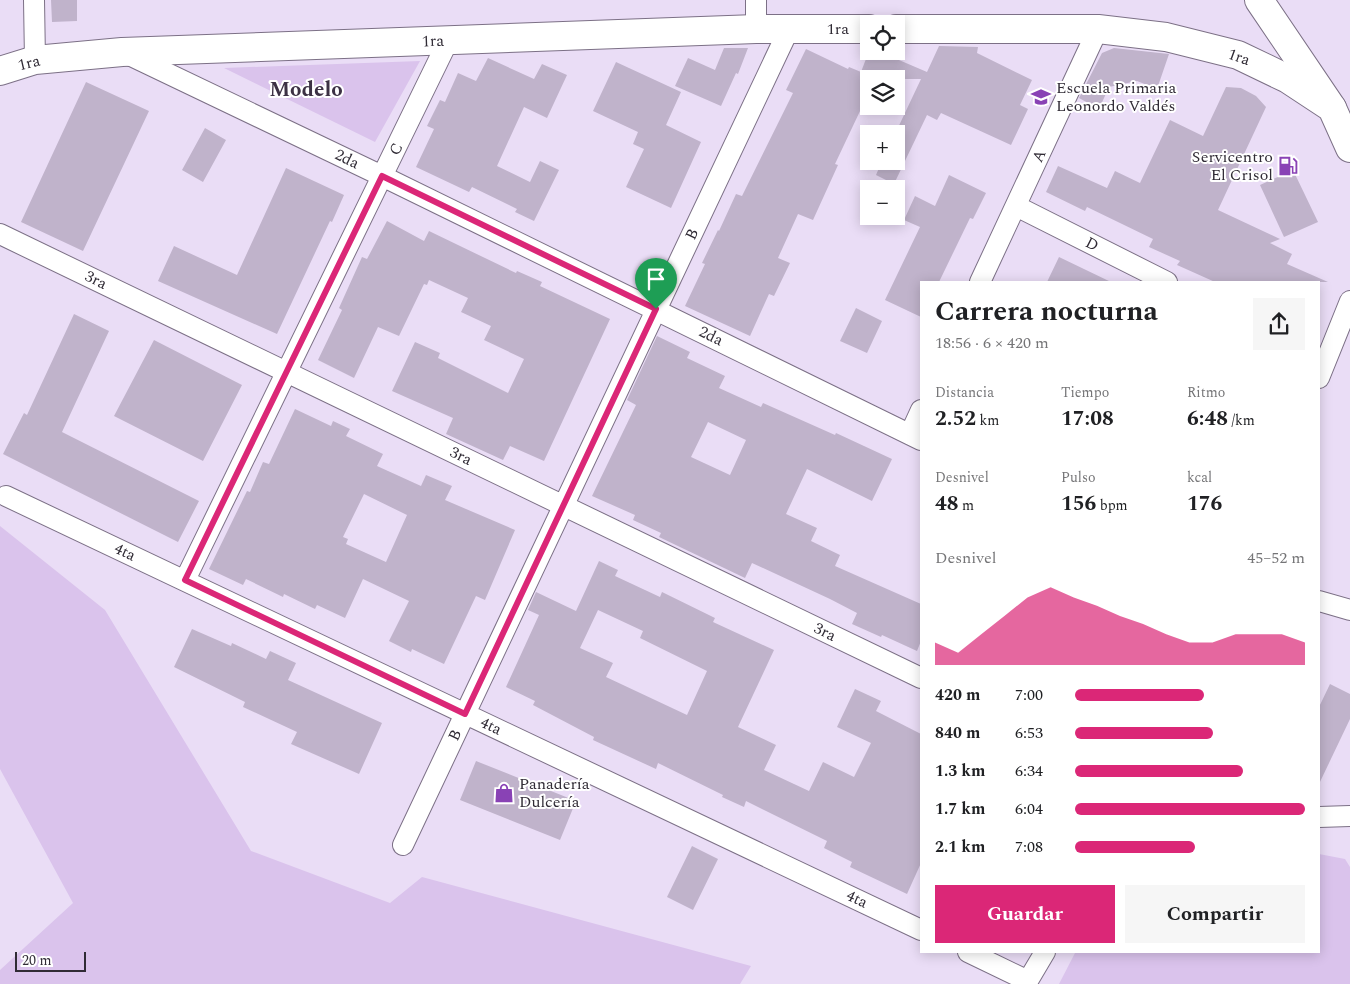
<!DOCTYPE html>
<html lang="es">
<meta charset="utf-8">
<style>
:root{--surface:#fff;--page:#f6f6f6;--text:#202124;--muted:#757577;--accent:#db2777}
body{margin:0;font-family:Spectral,serif;background:var(--page);color:var(--text);height:100vh;display:flex;flex-direction:column;font-size:19px;white-space:nowrap}
*{box-sizing:border-box;margin:0}
p{font-size:16px;color:var(--muted)}
.icon{flex:none;width:28px;height:28px;fill:none;stroke:currentColor;stroke-width:2;stroke-linecap:round;stroke-linejoin:round}
.map{position:relative;flex:1;overflow:hidden}
.drawer{position:absolute;left:920px;top:281px;width:400px;height:672px;display:flex;flex-direction:column;background:var(--surface);border-radius:0px;box-shadow:0 2px 12px #0003}
.drawer>*{flex:none}
.tools{position:absolute;left:860px;top:15px;display:grid;gap:10px}
.tools a{display:grid;place-items:center;width:45px;height:45px;border-radius:0px;background:var(--surface);box-shadow:0 2px 12px #0003;font-size:25px}
.scale{position:absolute;left:15px;bottom:12px;width:71px;box-sizing:border-box;padding-left:5px;border:2px solid #302b35;border-top:0;font-size:14px;line-height:18px;white-space:nowrap;color:#302b35;-webkit-text-stroke:4px #fff;paint-order:stroke}
.pin{position:absolute;display:grid;place-items:center;width:42px;height:42px;color:#fff;margin:-51px -21px;border-radius:50% 50% 50% 0;rotate:-45deg;box-shadow:0 0 5px #0007}
.pin .icon{rotate:45deg}
.round{display:grid;place-items:center;flex:none;width:52px;height:52px;border-radius:0px;background:var(--page)}
.head{display:flex;align-items:center;justify-content:space-between;height:85px;padding:0 15px}
h1{font-size:28px;font-weight:700;line-height:38px}
.figures{display:grid;grid-template-columns:repeat(3,1fr);gap:8px;height:85px;padding:5px 15px}
.figures div{display:grid;align-content:center}
.figures b{font-size:21px;font-weight:700}
.figures small{font-size:14px;font-weight:400}
.figures p{font-size:14px}
.chart{height:140px;padding:10px 15px}
.chart p{display:flex;justify-content:space-between}
.chart svg{width:100%;height:90px;margin-top:5px;fill:var(--accent);opacity:.7}
.primary-button{display:flex;gap:10px;margin-top:auto;padding:10px 15px}
.primary-button a{flex:1;height:58px;border-radius:0px;background:var(--accent);color:#fff;font-size:20px;font-weight:700;line-height:58px;text-align:center}
.primary-button a+a{background:var(--page);color:var(--text)}
ul{padding:0 15px;list-style:none;font-size:16px}
li{display:grid;grid-template-columns:80px 60px 1fr;align-items:center;height:38px}
li i{height:12px;border-radius:6px;background:var(--accent)}
.map>svg:first-child{display:block}
.green{fill:#dac3ec}
.building{fill:#c0b3cb;fill-rule:evenodd}
.lines{fill:none;stroke-linecap:round;stroke-linejoin:round}
.minor-casing{stroke:#7c7086;stroke-width:22}
.secondary-casing{stroke:#7c7086;stroke-width:30}
.primary-casing{stroke:#7c7086;stroke-width:30}
.minor{stroke:#fff;stroke-width:20}
.secondary{stroke:#fff;stroke-width:28}
.primary{stroke:#fff;stroke-width:28}
.route-casing{stroke:#fff;stroke-width:10}
.route{stroke:#db2777;stroke-width:6}
.labels{text-anchor:middle;dominant-baseline:central;stroke-width:4;stroke-linejoin:round;paint-order:stroke}
.street-label{font-size:16px;fill:#302b35;stroke:#fff}
.poi-label{font-size:16px;fill:#302b35;stroke:#fff;text-anchor:start}
.district-label{font-size:21px;font-weight:bold;fill:#3c3144;stroke:#fff}
</style>
<div class="map">
<svg width="1350" height="984" viewBox="0 0 1350 984">
<rect width="100%" height="100%" fill="#eaddf6"/>
<path class="green" d="M420,61l-45,81 -151,-74z
M0,526l105,84 146,241 139,52 32,-26 329,89 -11,18h-740v-14l73,-67 -73,-134z
M1319,854l26,5 5,8v117h-291l16,-31 244,-1z"/>
<path class="building" d="M51,0h26v21l-25,1z
M939,46l39,1 -1,6 55,27 -12,25 8,4 -17,36 -70,-32 -4,7 -10,-5 -33,69 -18,-9 6,-14h14l-1,-27 26,-55h-52v13l-34,72 3,1 -25,55 -15,-6 -20,44 12,5 -16,33 -5,-2 -19,42 -65,-30 20,-42 -3,-1 16,-33 1,1 17,-37 6,2 51,-103 -7,-3 20,-41 42,20 1,-2 12,5 8,-21h9l49,21z
M724,48h24l-10,26 -2,-1 -15,33 -46,-20 13,-28 27,12z
M1114,48l55,6 -12,35 -20,-8 -28,6 -10,22 -20,-11 23,-45z
M488,58l46,21 8,-15 25,11 -20,43 -23,-11 -27,59 33,16 10,-21 19,9 -25,51 -19,-9 2,-3 -45,-22 -3,5 -53,-25 18,-38 -7,-3 13,-26 5,2 13,-29 18,8z
M616,62l65,30 -15,33 35,17 -30,66 -45,-21 18,-38 -11,-5 5,-12 -45,-21z
M86,82l63,29 -66,140 -62,-29z
M1226,87l15,1 15,8 10,11 -48,103 62,29 -10,4 22,11 -5,10 41,18h-113l-38,-17 3,-4 -31,-14 4,-8 -66,-32 -2,4 -39,-19 12,-26 49,22 8,-17 25,12 30,-63 33,16z
M205,128l21,12 -23,42 -21,-12z
M286,168l58,27 -12,27 -2,-1 -53,113 -119,-53 16,-35 63,29z
M1293,170l25,52 -34,15 -24,-52z
M949,175l37,18 -13,26 -3,-1 -31,64h-18v35l-36,-17 35,-73 -16,-7 11,-24 20,10z
M387,221l37,20 5,-10 87,42 1,-2 25,11 -2,4 70,33 -66,142 -34,-15 -7,14 -57,-26 7,-16 -61,-27 23,-49 25,11 -2,5 70,35 16,-34 -40,-19 7,-14 -30,-14 7,-14 -39,-18 -2,5 -3,-1 -25,52 -21,-9 -24,51 -36,-18 24,-50 -3,-2 23,-51 5,2z
M1059,257l52,25h-64z
M856,308l26,13 -15,32 -27,-12z
M74,314l35,17 -47,101 137,69 -21,41 -175,-88 21,-41 3,2z
M657,336l33,16 -3,6 38,18 -6,12 42,19 2,-4 72,32 1,-2 56,26 -20,42 -65,-32 -21,45 31,14 -6,13 29,14 -5,11 86,38v37l-4,10 -35,-16 -1,2 -29,-13 5,-11 -27,-14 -78,-36 -7,15 -86,-41 2,-4 -28,-13 2,-5 -43,-19 44,-91 -9,-5zM708,422l38,18 -16,35 -39,-18z
M154,340l88,45 -39,76 -89,-45z
M295,409l36,17 2,-5 17,8 -4,7 37,18 -6,12 44,20 5,-11 26,11 -7,14 70,30 -30,70 -9,-4 -32,68 -32,-15 -1,3 -22,-11 20,-40 -46,-22 -18,39 -28,-13 -2,4 -31,-15 -1,3 -37,-18 -3,6 -34,-16 38,-78 3,1 13,-30 6,2zM364,494l43,21 -21,47 -40,-18 2,-5 -5,-2z
M599,561l19,9 -3,6 45,21 2,-5 53,26 -2,4 61,28 -36,77 38,18 -12,25 45,21 14,-29 31,15 17,-34 -34,-16 18,-38 26,12 -5,10 45,23v129l-14,31 -57,-27 2,-5 -28,-14 3,-7 -81,-40 -2,6 -22,-10 1,-2 -65,-32 -2,6 -63,-29 1,-3 -61,-32 2,-4 -29,-14 33,-72 -11,-5 8,-18 40,19zM598,610l45,21 -3,7 67,33 -20,44 -81,-38 7,-14 -33,-15z
M192,629l39,17 1,-3 34,16 4,-8 26,12 -8,17 94,43 -23,51 -68,-30 6,-12 -54,-25 2,-5 -71,-35z
M1330,684l20,10v25l-31,65v-77z
M476,761l100,40 -16,39 -100,-40z
M692,846l26,13 -25,51 -26,-13z"/>
<g class="lines">
<defs>
<path id="minor" d="M34,0l1,60
M756,0v29
M125,53l257,123 539,264
M1016,206l151,76
M0,234l921,444
M980,282l118,-253
M1319,378l31,-77
M910,434l11,-24
M6,496l915,434
M185,580l263,-539
M1319,601l31,9
M1319,817l31,-1
M403,845l386,-816
M968,952l60,29
M1026,984l19,-32"/>
<path id="secondary" d="M1259,0l73,108"/>
<path id="primary" d="M896,29h202l68,8 72,18 50,24 44,29 18,40
M0,71l35,-11 87,-8 634,-23h113"/>
</defs>
<use href="#minor" class="minor-casing"/>
<use href="#secondary" class="secondary-casing"/>
<use href="#primary" class="primary-casing"/>
<use href="#minor" class="minor"/>
<use href="#secondary" class="secondary"/>
<use href="#primary" class="primary"/>
</g>
<g class="lines">
<defs>
<path id="route" d="M382,176l274,133 -191,405 -280,-134z"/>
</defs>
<use href="#route" class="route-casing"/>
<use href="#route" class="route"/>
</g>
<defs>
<symbol id="school-bare" viewBox="-9 -9 18 18"><path d="M0-5L7-2L0 1L-7-2ZM-4 1L0 2.5L4 1V4Q0 6-4 4Z" fill="#8942b5" stroke="#fff" stroke-width="2.5" paint-order="stroke"/></symbol>
<symbol id="fuel-bare" viewBox="-9 -9 18 18"><path d="M-5.5-6h7V0h2V4h1.3V-2.5L3-4.5l.8-.8L6-3V5H2.5V1h-1V6h-7ZM-4.2-4.7v3.2H.2V-4.7Z" fill="#8942b5" stroke="#fff" stroke-width="2.5" paint-order="stroke"/></symbol>
<symbol id="shop-bare" viewBox="-9 -9 18 18"><path d="M-5-2.5h2.3a2.7 3.5 0 0 1 5.4 0H5L5.5 6h-11ZM-1.5-2.5h3a1.5 2.3 0 0 0-3 0Z" fill="#8942b5" stroke="#fff" stroke-width="2.5" paint-order="stroke"/></symbol>
</defs>
<g fill-rule="evenodd">
<use href="#school-bare" x="1027" y="83" width="28" height="28"/>
<use href="#fuel-bare" x="1274" y="152" width="28" height="28"/>
<use href="#shop-bare" x="490" y="779" width="28" height="28"/>
</g>
<g class="labels">
<g class="street-label">
<text x="838" y="29">1ra</text>
<text transform="translate(433 41) rotate(-2)">1ra</text>
<text transform="translate(1239 57) rotate(20)">1ra</text>
<text transform="translate(29 63) rotate(-13)">1ra</text>
<text transform="translate(396 149) rotate(-64)">C</text>
<text transform="translate(1039 156) rotate(-65)">A</text>
<text transform="translate(347 159) rotate(26)">2da</text>
<text transform="translate(692 234) rotate(-65)">B</text>
<text transform="translate(1092 244) rotate(27)">D</text>
<text transform="translate(96 280) rotate(26)">3ra</text>
<text transform="translate(711 336) rotate(26)">2da</text>
<text transform="translate(461 456) rotate(26)">3ra</text>
<text transform="translate(125 552) rotate(25)">4ta</text>
<text transform="translate(825 632) rotate(26)">3ra</text>
<text transform="translate(491 726) rotate(25)">4ta</text>
<text transform="translate(455 735) rotate(-65)">B</text>
<text transform="translate(857 899) rotate(25)">4ta</text>
</g>
<g class="poi-label">
<text x="1056" y="88">Escuela Primaria<tspan x="1056" dy="18">Leonordo Valdés</tspan></text>
<text x="1273" y="157" text-anchor="end">Servicentro<tspan x="1273" dy="18">El Crisol</tspan></text>
<text x="519" y="784">Panadería<tspan x="519" dy="18">Dulcería</tspan></text>
</g>
<g class="district-label">
<text x="306" y="90">Modelo</text>
</g>
</g>
</svg>
<div class="tools">
<a><svg class="icon" aria-label="locate" viewBox="0 0 24 24"><circle cx="12" cy="12" r="6"/><path d="M12 2v4M12 18v4M2 12h4M18 12h4"/></svg></a>
<a><svg class="icon" aria-label="layers" viewBox="0 0 24 24"><path d="M12 4l9 5-9 5-9-5zM3 14l9 5 9-5"/></svg></a>
<a>+</a>
<a>−</a>
</div>
<div class="scale">20 m</div>
<div class="pin" style="left:656px;top:309px;background:#1e9e55"><svg class="icon" aria-label="arrive" viewBox="0 0 24 24"><path d="M6 21V4h12l-3 4 3 4H6"/></svg></div>
<section class="drawer">
<div class="head"><div><h1>Carrera nocturna</h1><p>18:56 · 6 × 420 m</p></div><a class="round"><svg class="icon" aria-label="share" viewBox="0 0 24 24"><path d="M12 15V3M7 8l5-5 5 5M5 13v7h14v-7"/></svg></a></div>
<div class="figures">
<div><p>Distancia</p><b>2.52<small> km</small></b></div>
<div><p>Tiempo</p><b>17:08</b></div>
<div><p>Ritmo</p><b>6:48<small> /km</small></b></div>
</div>
<div class="figures">
<div><p>Desnivel</p><b>48<small> m</small></b></div>
<div><p>Pulso</p><b>156<small> bpm</small></b></div>
<div><p>kcal</p><b>176</b></div>
</div>
<div class="chart"><p><span>Desnivel</span>45–52 m</p>
<svg viewBox="0 0 160 44" preserveAspectRatio="none"><path d="M0 44V33L10 38L20 29L30 20L40 11L50 6L60 11L70 15L80 20L90 24L100 29L110 33L120 33L130 29L140 29L150 29L160 33V44z"/></svg>
</div>
<ul>
<li><b>420 m</b>7:00<i style="width:56%"></i></li>
<li><b>840 m</b>6:53<i style="width:60%"></i></li>
<li><b>1.3 km</b>6:34<i style="width:73%"></i></li>
<li><b>1.7 km</b>6:04<i style="width:100%"></i></li>
<li><b>2.1 km</b>7:08<i style="width:52%"></i></li>
</ul>
<div class="primary-button"><a>Guardar</a><a>Compartir</a></div>
</section>
</div>
